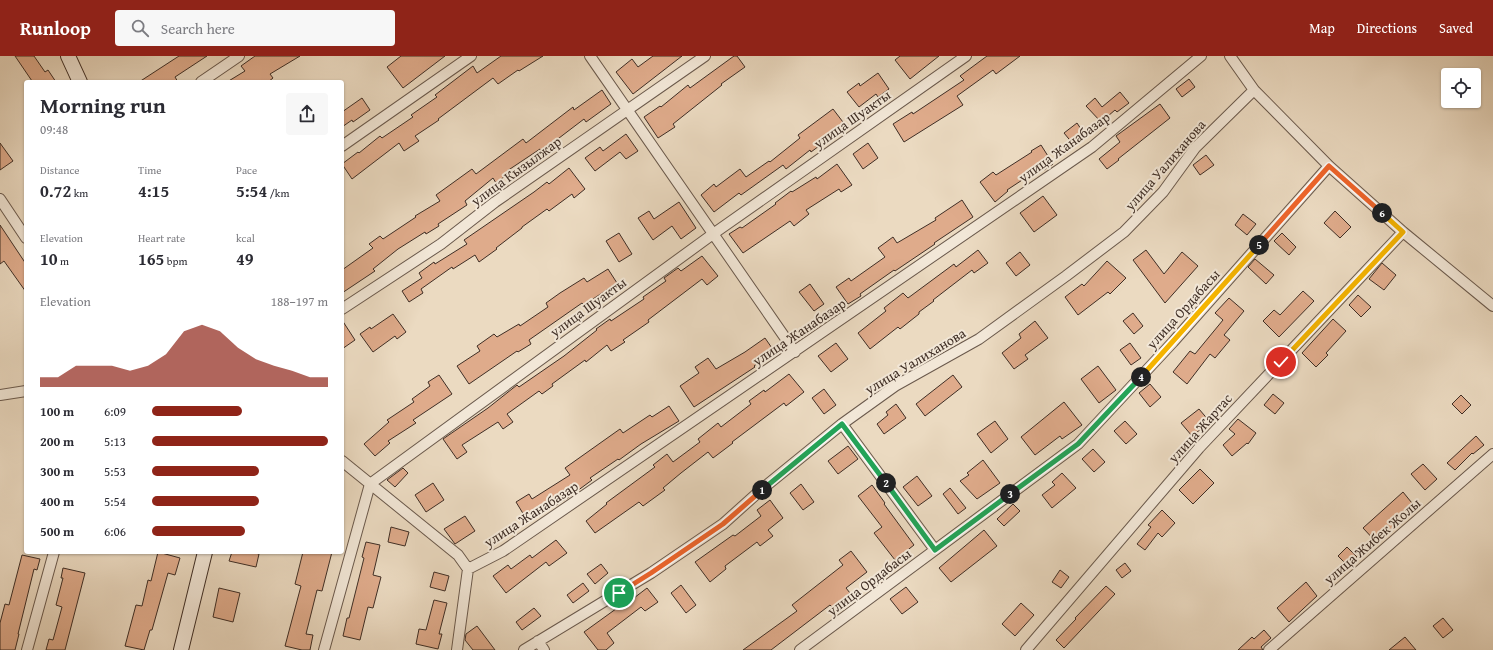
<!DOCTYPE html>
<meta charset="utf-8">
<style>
:root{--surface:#fff;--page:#f7f7f7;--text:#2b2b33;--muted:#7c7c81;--accent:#8f2418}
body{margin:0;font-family:"Gentium Book Plus",serif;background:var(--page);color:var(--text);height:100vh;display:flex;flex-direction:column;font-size:15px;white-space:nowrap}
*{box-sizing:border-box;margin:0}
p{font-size:13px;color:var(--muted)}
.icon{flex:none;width:22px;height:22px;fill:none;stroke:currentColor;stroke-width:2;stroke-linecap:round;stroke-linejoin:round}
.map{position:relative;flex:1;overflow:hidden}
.side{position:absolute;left:24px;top:24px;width:320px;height:474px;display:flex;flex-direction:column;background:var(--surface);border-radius:4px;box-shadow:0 1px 3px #0004}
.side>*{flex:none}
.controls{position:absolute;left:1441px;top:12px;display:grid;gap:8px}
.controls a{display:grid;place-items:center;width:40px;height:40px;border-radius:4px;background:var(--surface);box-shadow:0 1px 3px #0004;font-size:20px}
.pin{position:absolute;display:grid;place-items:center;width:34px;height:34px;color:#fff;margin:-17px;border:2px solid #fff;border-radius:50%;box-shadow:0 1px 4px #0007}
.km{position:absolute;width:20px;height:20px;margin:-10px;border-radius:50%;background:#222;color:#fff;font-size:11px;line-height:20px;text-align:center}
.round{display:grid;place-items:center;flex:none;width:42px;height:42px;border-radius:4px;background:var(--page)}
.overview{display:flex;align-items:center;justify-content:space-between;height:68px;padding:0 16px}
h1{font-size:22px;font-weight:800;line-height:30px}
.stats{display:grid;grid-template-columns:repeat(3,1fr);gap:6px;height:68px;padding:4px 16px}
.stats div{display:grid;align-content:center}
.stats b{font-size:17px;font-weight:800}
.stats small{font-size:11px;font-weight:400}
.stats p{font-size:11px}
.chart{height:112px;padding:8px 16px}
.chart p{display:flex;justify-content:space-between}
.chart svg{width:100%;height:72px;margin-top:4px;fill:var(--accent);opacity:.7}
ul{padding:0 16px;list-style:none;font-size:13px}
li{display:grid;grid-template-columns:64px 48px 1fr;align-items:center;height:30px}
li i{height:10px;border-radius:5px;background:var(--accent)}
header{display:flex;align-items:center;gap:24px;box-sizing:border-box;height:56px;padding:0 20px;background:var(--accent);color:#fff}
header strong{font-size:19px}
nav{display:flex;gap:22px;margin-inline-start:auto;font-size:14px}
.search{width:280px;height:36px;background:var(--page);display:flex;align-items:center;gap:10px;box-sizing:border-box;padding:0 14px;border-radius:4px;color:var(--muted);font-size:15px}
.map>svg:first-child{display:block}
.building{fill:#dfab8b;stroke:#3f2e25}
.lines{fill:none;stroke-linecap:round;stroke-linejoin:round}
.street-casing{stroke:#6a594c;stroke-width:12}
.secondary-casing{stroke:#3f2e25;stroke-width:16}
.street{stroke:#f2e7d7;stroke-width:10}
.secondary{stroke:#f2e7d7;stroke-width:14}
.split-1-casing{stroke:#fff;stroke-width:8}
.split-2-casing{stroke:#fff;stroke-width:8}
.split-3-casing{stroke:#fff;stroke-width:8}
.split-4-casing{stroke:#fff;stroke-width:8}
.split-5-casing{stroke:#fff;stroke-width:8}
.split-6-casing{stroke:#fff;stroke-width:8}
.split-7-casing{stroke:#fff;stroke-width:8}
.split-1{stroke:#f0652b;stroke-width:5}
.split-2{stroke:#22a559;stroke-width:5}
.split-3{stroke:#22a559;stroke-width:5}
.split-4{stroke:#22a559;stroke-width:5}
.split-5{stroke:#f5b400;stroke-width:5}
.split-6{stroke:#f0652b;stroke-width:5}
.split-7{stroke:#f5b400;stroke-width:5}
.labels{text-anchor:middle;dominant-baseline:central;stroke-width:4;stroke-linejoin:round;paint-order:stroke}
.street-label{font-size:14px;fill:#3f2e25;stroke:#f2e7d7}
</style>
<header>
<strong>Runloop</strong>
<div class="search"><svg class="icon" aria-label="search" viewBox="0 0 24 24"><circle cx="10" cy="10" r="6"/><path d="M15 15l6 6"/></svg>Search here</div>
<nav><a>Map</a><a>Directions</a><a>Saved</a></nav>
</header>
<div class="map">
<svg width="1493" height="594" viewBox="0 0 1493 594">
<rect width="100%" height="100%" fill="#ebdac1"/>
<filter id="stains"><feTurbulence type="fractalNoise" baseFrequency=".005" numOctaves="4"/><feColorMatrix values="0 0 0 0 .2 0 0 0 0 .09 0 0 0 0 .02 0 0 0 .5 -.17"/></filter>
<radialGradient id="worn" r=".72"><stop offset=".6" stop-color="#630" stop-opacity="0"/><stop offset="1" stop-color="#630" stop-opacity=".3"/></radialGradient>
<path class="building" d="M15,0h19l11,16 3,-2 8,12h-26l2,-1z
M179,0h28l-32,21 3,5h-39z
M255,0h45l-30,18 3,4 -5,4h-41l18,-11 -4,-5z
M401,0h44l-42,32 -16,-21z
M501,0h42l-24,15 -1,-1 -20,14 -5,-6 -55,41 1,1 -24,16 4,5 -15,10 -5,-8 -47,36 -10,-15 16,-12 1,1 21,-17 2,2 31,-21 -2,-2 26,-18 -2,-2 38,-29 4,7z
M653,0h29l-49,38 -17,-22 16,-13 6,8z
M734,0h3l8,11 -24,17 1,1 -49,39 2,3 -17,11 -14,-21 16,-11 1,1 27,-22 2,3z
M900,0h39l-29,23 -15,-19z
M987,0h33l-24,18 -3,-4 -36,26 6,9 -59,37 -11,-18 19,-12 1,2 51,-34 -4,-4z
M878,17l11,16 -11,8 -2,-3 -17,13 -12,-15 12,-9 1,3z
M1189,23l6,8 -13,10 -6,-8z
M602,34l9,14 -25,18 -2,-3 -42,32 -2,-2 -33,22 2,2 -13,10 -3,-5 -28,23 2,4 -29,19 1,2 -13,8 -1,-2 -27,17 -25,20 2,2 -33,22v-23l31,-22 -4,-4 11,-8 3,3 33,-22 -1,-1 25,-15 -4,-6 36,-26 4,5 47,-35 3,4 47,-36 1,3z
M1120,36l9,11 -12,9 -2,-2 -14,12 -15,-16 9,-8 7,9z
M362,42l8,12 -17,12 -1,-2 -10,7v-15z
M1160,48l10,14 -52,41 1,1 -12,9 -8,-10 21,-17 -4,-6z
M833,53l13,17 -35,26 -1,-2 -24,19 -3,-4 -42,30 -2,-2 -25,19 -13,-17 13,-11 2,3 24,-18 6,8 23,-16 1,1 30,-24 -2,-3z
M1077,67l8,12 -12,9 -9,-11z
M626,78l12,17 -12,8 -6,-7 -25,19 -10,-13 15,-11 3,4z
M0,87l13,18 -13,9z
M868,87l10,15 -15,11 -10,-15z
M1041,89l12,19 -9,6 -2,-3 -35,23 1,1 -13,11 -15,-20 13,-10 3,3 36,-23 -1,-1z
M1206,99l8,10 -14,10 -7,-10z
M837,108l15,21 -11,7 -2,-3 -33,21 3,4 -15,12 -4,-5 -47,32 -14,-19 11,-7 2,1 34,-24 -1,-1 16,-12 1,1 24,-15 1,2z
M569,112l16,21 -11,9 -2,-4 -23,17 -2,-2 -25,18v1l-26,20 1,1 -18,13 -4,-7 -22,14 -1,-2 -31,22 2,4 -14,9 -7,-11 20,-13 -3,-5 15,-11 1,2 32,-20 -3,-4 70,-48 13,-10 2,2z
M1043,140l14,19 -23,17 -14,-19z
M962,144l11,17 -39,26 1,1 -40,27 -1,-1 -34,24 1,2 -13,8 -12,-17 13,-9 2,3 34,-24 -7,-9 15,-11 4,6 39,-23 -1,-2z
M679,146l17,26 -15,11 -9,-13 -19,14 -15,-22 11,-7 5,8z
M1335,155l16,16 -11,11 -16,-15z
M1243,158l13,10 -9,11 -12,-10z
M0,169l26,39v28l-22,-31 -4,3z
M619,177l13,21 -13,8 -13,-21z
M1282,177l14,14 -7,8 -15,-14z
M978,194l10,13 -14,10 -2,-3 -39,30 1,1 -15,11v2l-19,15 -2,-2 -28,22 -12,-16 28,-22 -2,-3 19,-15 5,5 46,-34 2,3z
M1146,194l18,24 18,-22 16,14 -33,37 -32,-43z
M1020,196l10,13 -14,11 -10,-13z
M702,200l16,20 -11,9 -5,-6 -54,41 1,2 -26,18 2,2 -14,9 -4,-6 -21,17 -1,-2 -33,24 1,2 -11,8 -3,-3 -32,23 6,8 -10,7 -5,-7 -36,23 5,7 -10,7 -14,-20 45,-31 29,-23 2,2 45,-31 33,-26 -1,-1 14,-10 1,2 33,-22 -1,-2 23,-16 -2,-3 14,-10 3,3z
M1255,203l19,16 -8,9 -18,-17z
M1107,205l19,17 -16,16 -2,-2 -30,23 -13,-18 17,-13 2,2z
M1382,207l14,12 -12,15 -15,-11z
M608,213l9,14 -33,22 -2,-2 -53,37 2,4 -13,8 -1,-1 -48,33 -12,-18 23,-15 -3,-5 17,-12 3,3 22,-13 1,2 28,-19 -2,-4 14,-10 24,-15 3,4z
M810,228l14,20 -10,7 -15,-19z
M1303,235l11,10 -35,36 -16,-16 11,-11 6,5z
M1358,239l13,12 -10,10 -12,-12z
M1229,242l15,13 -20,24 6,5 -15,18 -5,-4 -23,30 -14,-12 17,-21 5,3 28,-34 -8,-7z
M1133,257l10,13 -9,8 -11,-13z
M393,258l13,18 -9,7 -2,-3 -22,16 -13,-18 10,-7 1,2z
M1333,263l13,12 -20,22 2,2 -12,12 -14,-14z
M342,264l13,20 -13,9z
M1035,265l13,17 -23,17 3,4 -14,10 -12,-16 19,-15 -2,-4z
M765,282l9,13 -20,15 1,1 -61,40 -14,-21 19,-13 -4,-6 13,-9 8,11 29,-17z
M836,287l12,16 -17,13 -13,-16z
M1130,287l11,15 -10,7 -11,-15z
M1098,310l18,24 -17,13 -18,-24z
M789,318l15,18 -18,14 -2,-3 -52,39 1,1 -20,15 -5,-6 -27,21 -18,15 2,2 -22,16 -4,-4 -44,31 -9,-12 21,-17 -1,-1 49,-36 -2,-2 14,-11 6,8 27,-20 -2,-3 20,-16 3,4 30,-23 -2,-3 15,-11 1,2z
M439,319l13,19 -39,26 3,3 -28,18 2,2 -15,13 -11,-12 25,-22 -2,-2 27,-18 -2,-3 18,-13 -2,-4z
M953,319l9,12 -37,29 -9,-12z
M1150,328l11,13 -11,10 -11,-14z
M824,333l12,16 -12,9 -12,-16z
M1273,338l11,9 -9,11 -11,-9z
M1461,339l10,10 -9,9 -10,-10z
M1064,346l18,23 -20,14 -2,-3 -25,19 -14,-18z
M896,348l10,14 -22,16 -7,-10 11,-9 -2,-3z
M669,350l10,15 -38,23 -22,16 -1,-1 -28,19 2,2 -23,17 -16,10 -2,-2 -24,15 -11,-18 13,-8 3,5 38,-24 -5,-7 55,-39 3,4 27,-18 2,2z
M1199,353l11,13 -18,14 -11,-13z
M1238,363l18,14 -8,11 -1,-1 -15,13 -9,-11 12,-11 -6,-5z
M995,365l13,18 -17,14 -14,-19z
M1125,365l12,13 -11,10 -12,-13z
M1476,380l8,9 -11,9 -1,-1 -17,17 -8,-7z
M848,390l10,13 -20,15 -10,-13z
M1093,393l12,13 -11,10 -12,-13z
M983,404l17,23 -23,16 -17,-18 9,-6 -2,-2z
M1423,408l14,15 -12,11 -14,-16z
M403,412l5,5 -13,14 -8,-7z
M1200,413l14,14 -21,21 -14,-14z
M1062,417l14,15 -24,20 -10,-13 13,-10 -3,-3z
M917,420l15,20 -14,10 -15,-19z
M433,427l11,17 -18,12 -11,-17z
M801,428l13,18 -11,8 -13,-17z
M872,429l13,18 -1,1 30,41 -19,15 -21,-27 8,-6 -24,-31z
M950,432l16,20 -8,6 -15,-20z
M1403,436l13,16 -39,35 -14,-15z
M770,444l13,18 -15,12 5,6 -13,10 -3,-4 -32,24 1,3 -16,13 -15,-20 38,-27 2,1 26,-20 -4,-6z
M1013,448l7,7 -16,15 -7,-7z
M1162,454l13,13 -13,14 -4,-4 -13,17 -8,-6 14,-17 -3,-2z
M465,460l10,15 -20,13 -11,-15z
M391,471l18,5 -4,14 -17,-4z
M984,474l13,16 -46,36 -12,-14z
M556,484l11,13 -18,13 -3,-4 -40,31 -13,-17 15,-11 3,4 19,-14 2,3z
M366,486l14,3 -7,30 8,2 -8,31 -5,-1 -8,33 -17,-4 4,-18h2l15,-60 -2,-1z
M1347,491l10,10 -9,9 -10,-10z
M851,495l16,21 -21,16 4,5 -18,14 -2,-2 -59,45h-28l54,-39 -5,-6 51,-40 -4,-5z
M158,496l22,6 -5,17 -7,-2 -16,57h-2l-6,20 -19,-4 11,-41 6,1 6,-26 3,1z
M232,496h19l8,2 -3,13 -27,-6z
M303,496h29l-10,39 -5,-1 -11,44 7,1 -3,15h-8l-17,-4 16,-60 -6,-2z
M22,499l18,4 -3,11 -3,-1 -16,65h1l-4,16h-15v-27l5,-19 4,1z
M1125,507l6,8 -9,7 -6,-8z
M601,508l7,9 -13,11 -8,-10z
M63,512l22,5 -20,77h-19l3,-11 4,1 9,-33 -6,-2 7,-27h-2z
M1060,514l9,7 -8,11 -9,-6z
M434,516l15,4 -4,15 -15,-4z
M1306,526l11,14 -28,26 -12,-14z
M583,527l6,8 -16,12 -6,-8z
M681,529l15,20 -10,8 -15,-20z
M1106,530l9,8 -51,54 -8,-8 20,-21 -1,-1z
M906,531l12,15 -16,12 -12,-15z
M219,532l21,5 -7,29 -20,-5z
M647,532l11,14 -13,9 -4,-4 -34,26 7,10 -8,7h-8l-14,-18 36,-26 1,2z
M434,544l13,3 -8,31h3l-4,15 -22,-5 3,-15 7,1z
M1021,547l13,12 -19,21 -13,-12z
M534,552l7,8 -19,14 -6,-8z
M1443,562l10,12 -10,8 -10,-12z
M477,570l18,24h-22l-8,-10 1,-6z
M1264,574l7,8 -10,9 2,3h-25l14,-13 2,2z
M1405,581l11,13h-27z"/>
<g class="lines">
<defs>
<path id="street" d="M590,0l205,296
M1230,0l24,34 75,76 74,66 90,74
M201,26l38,-26
M342,90l129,-90
M0,143l26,39
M342,253l99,-65 54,-42 210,-146
M0,339l26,-4
M842,368l93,126
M342,405l116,94 10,14
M538,585l6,9
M27,594l27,-98
M324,594l46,-166 343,-250 253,-178
M457,594l11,-81 35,-18 589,-404 109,-91
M524,594l127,-77 72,-49 39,-35 80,-65 53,-38 84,-47 87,-63 58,-44 39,-40 32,-44 59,-58
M800,594l278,-206 95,-102 156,-176
M1026,594l173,-202 204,-216
M1269,594l224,-196"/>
<path id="secondary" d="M68,0l12,26
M181,594l24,-98"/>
</defs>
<use href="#street" class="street-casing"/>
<use href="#secondary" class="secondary-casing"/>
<use href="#street" class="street"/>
<use href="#secondary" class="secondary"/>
</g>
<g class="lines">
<defs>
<path id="split-1" d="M619,537l32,-20 72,-49 39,-34"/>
<path id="split-2" d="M762,434l80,-66 44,59"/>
<path id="split-3" d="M886,427l49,67 75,-56"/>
<path id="split-4" d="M1010,438l68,-50 63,-67"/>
<path id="split-5" d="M1141,321l118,-132"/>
<path id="split-6" d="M1259,189l70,-79 53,47"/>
<path id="split-7" d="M1281,306l122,-130 -21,-19"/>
</defs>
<use href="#split-1" class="split-1-casing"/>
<use href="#split-2" class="split-2-casing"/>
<use href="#split-3" class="split-3-casing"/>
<use href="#split-4" class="split-4-casing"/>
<use href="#split-5" class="split-5-casing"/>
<use href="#split-6" class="split-6-casing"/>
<use href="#split-7" class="split-7-casing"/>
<use href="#split-1" class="split-1"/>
<use href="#split-2" class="split-2"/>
<use href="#split-3" class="split-3"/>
<use href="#split-4" class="split-4"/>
<use href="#split-5" class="split-5"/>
<use href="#split-6" class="split-6"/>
<use href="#split-7" class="split-7"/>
</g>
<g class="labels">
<g class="street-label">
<text transform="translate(852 63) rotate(-35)">улица Шуакты</text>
<text transform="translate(1064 91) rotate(-36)">улица Жанабазар</text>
<text transform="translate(1165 109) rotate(-49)">улица Уалиханова</text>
<text transform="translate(516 115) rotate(-36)">улица Кызылжар</text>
<text transform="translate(588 251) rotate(-36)">улица Шуакты</text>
<text transform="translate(1183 253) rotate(-48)">улица Ордабасы</text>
<text transform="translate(799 276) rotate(-34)">улица Жанабазар</text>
<text transform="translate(915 305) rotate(-31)">улица Уалиханова</text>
<text transform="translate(1200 372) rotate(-48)">улица Жартас</text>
<text transform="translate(531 458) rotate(-33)">улица Жанабазар</text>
<text transform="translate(1372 485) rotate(-41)">улица Жибек Жолы</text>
<text transform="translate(869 526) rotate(-37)">улица Ордабасы</text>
</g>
</g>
<rect width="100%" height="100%" filter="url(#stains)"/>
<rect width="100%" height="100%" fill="url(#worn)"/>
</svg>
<div class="controls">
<a><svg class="icon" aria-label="locate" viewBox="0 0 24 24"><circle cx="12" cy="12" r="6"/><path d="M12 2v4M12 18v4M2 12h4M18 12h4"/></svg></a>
</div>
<div class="pin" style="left:619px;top:537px;background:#1e9e55"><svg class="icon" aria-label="arrive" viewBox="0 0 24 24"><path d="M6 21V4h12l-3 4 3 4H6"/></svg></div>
<div class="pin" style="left:1281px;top:306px;background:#d93025"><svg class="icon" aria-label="check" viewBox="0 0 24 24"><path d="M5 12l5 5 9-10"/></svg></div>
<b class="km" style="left:762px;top:434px">1</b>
<b class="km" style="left:886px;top:427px">2</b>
<b class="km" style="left:1010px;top:438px">3</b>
<b class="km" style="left:1141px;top:321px">4</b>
<b class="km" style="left:1259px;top:189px">5</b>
<b class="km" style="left:1382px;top:157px">6</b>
<section class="side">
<div class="overview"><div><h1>Morning run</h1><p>09:48</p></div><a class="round"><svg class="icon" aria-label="share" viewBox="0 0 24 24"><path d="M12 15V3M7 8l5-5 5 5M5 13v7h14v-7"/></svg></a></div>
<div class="stats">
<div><p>Distance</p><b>0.72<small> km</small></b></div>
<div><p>Time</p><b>4:15</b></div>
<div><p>Pace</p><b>5:54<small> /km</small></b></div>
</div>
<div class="stats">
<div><p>Elevation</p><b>10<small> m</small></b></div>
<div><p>Heart rate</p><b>165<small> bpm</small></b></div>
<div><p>kcal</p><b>49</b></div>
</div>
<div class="chart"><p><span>Elevation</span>188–197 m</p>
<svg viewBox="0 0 160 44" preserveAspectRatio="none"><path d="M0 44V38L10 38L20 31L30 31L40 31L50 34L60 31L70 24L80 10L90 6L100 10L110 20L120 27L130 31L140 34L150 38L160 38V44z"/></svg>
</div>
<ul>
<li><b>100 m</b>6:09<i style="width:51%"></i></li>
<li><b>200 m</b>5:13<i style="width:100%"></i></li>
<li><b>300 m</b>5:53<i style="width:61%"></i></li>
<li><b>400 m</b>5:54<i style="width:61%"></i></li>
<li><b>500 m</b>6:06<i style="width:53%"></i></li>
</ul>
</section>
</div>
